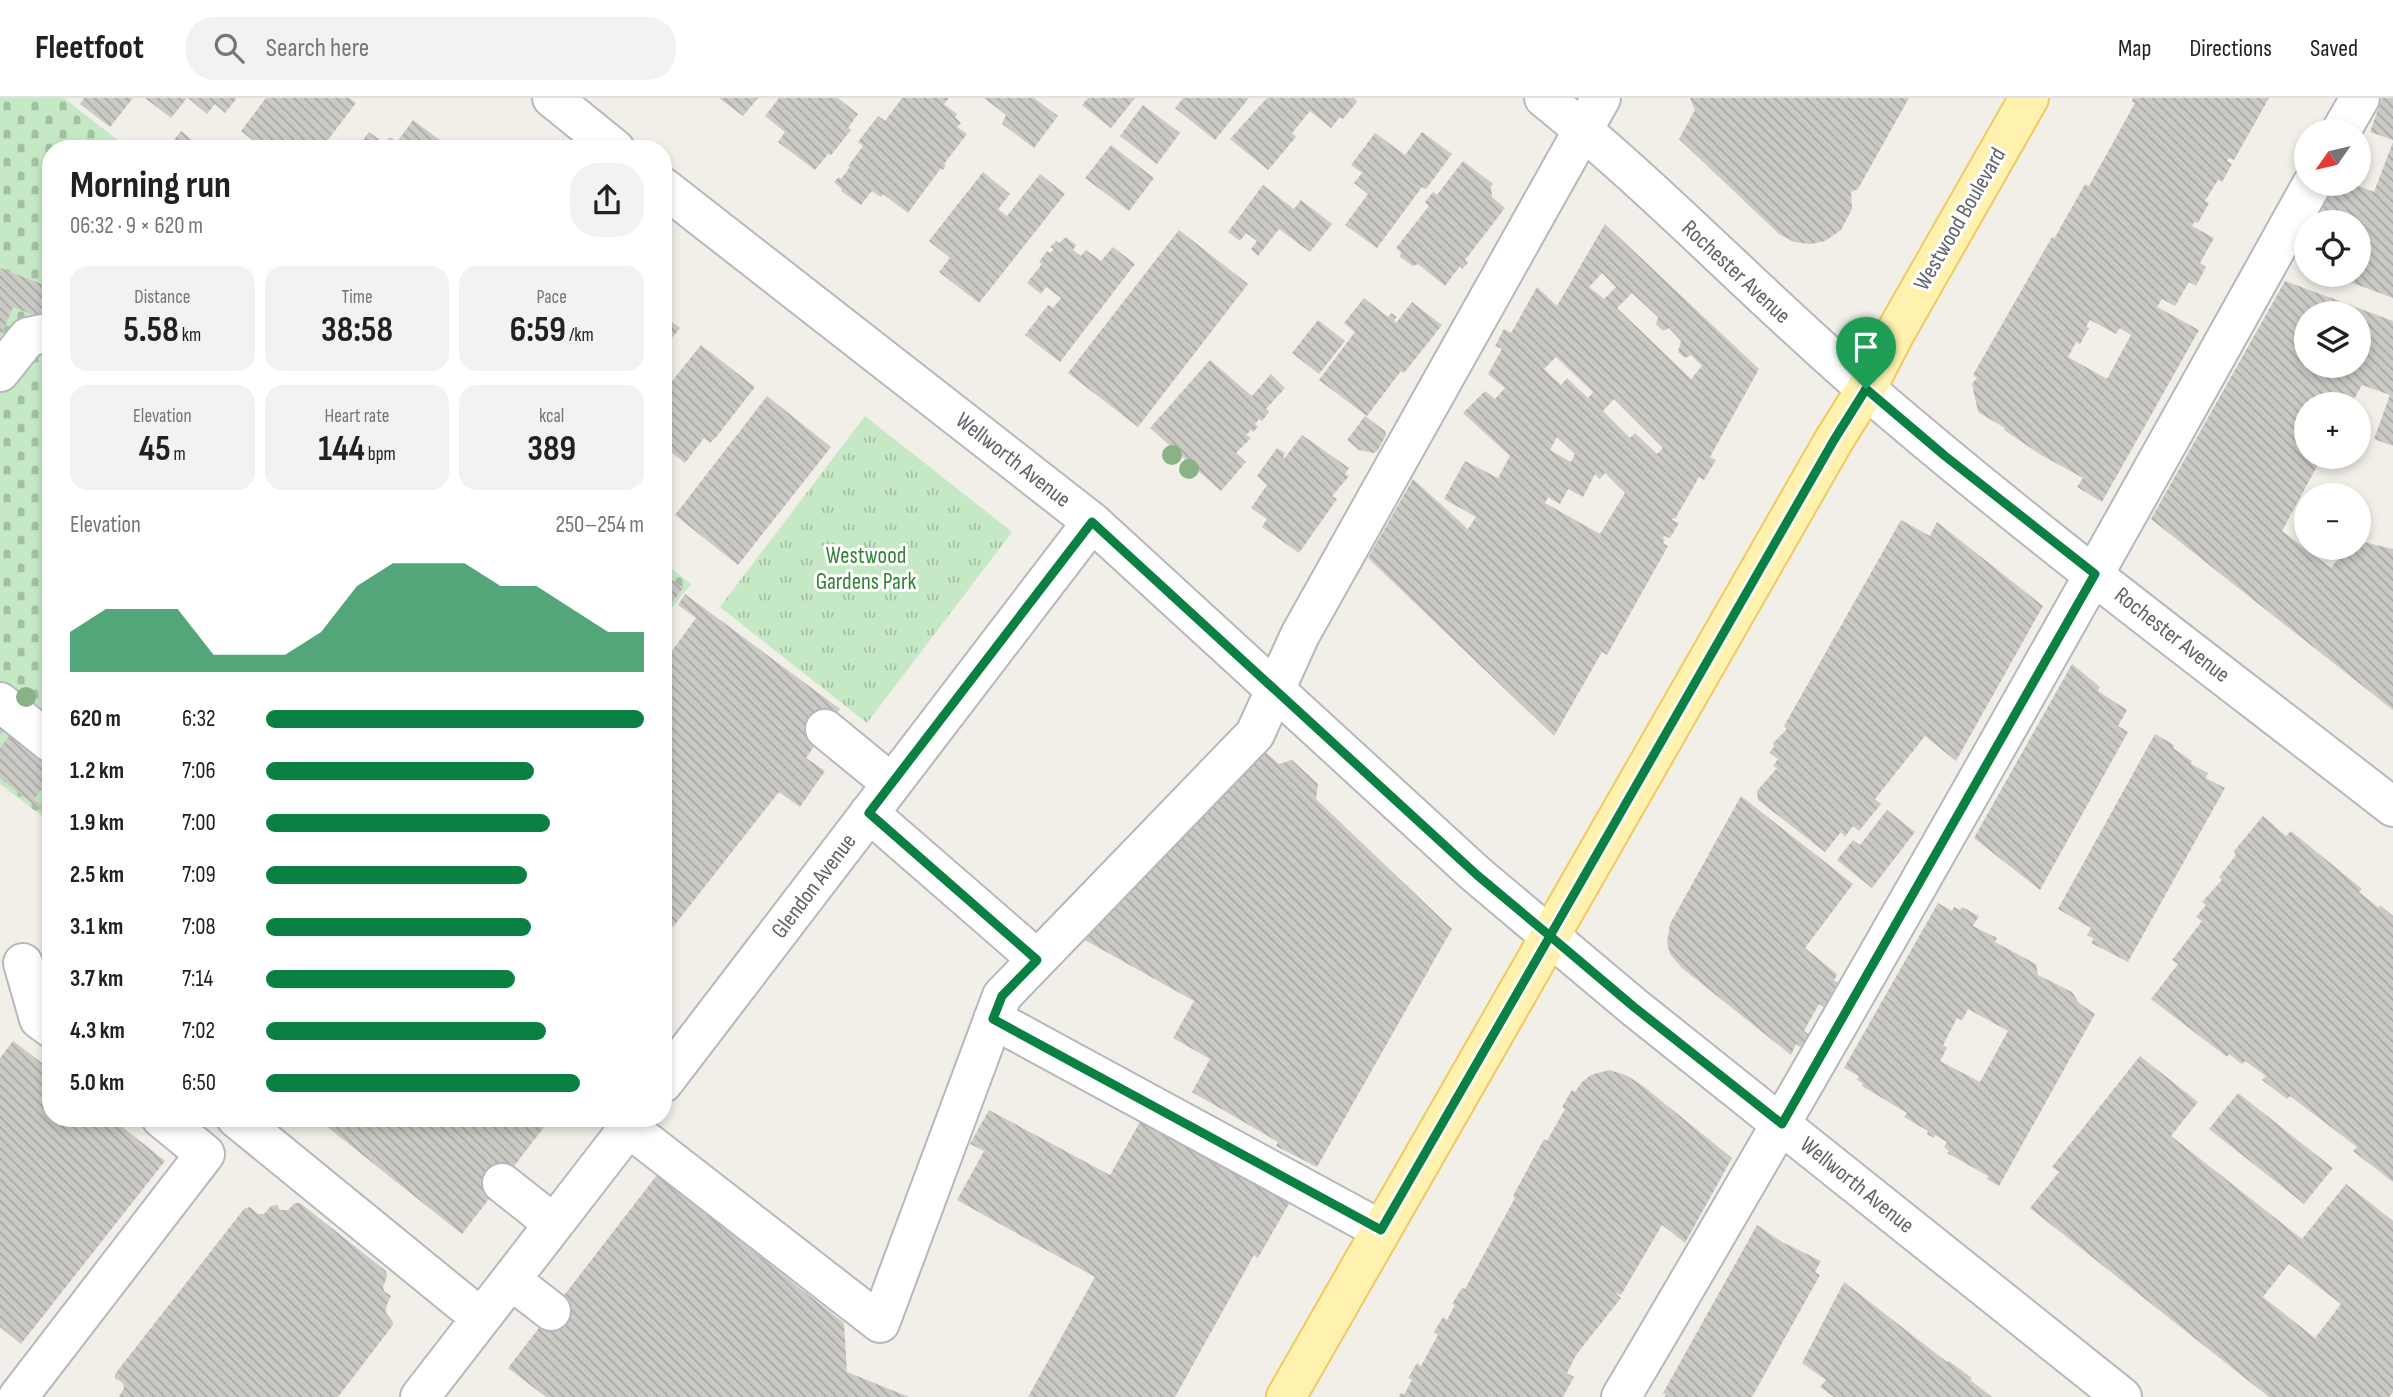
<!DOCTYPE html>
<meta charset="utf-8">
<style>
:root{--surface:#fff;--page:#f2f2f2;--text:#202124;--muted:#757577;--line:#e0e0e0;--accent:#0b8043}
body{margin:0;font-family:"Sofia Sans Condensed",sans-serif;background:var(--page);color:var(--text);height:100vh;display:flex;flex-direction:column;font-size:26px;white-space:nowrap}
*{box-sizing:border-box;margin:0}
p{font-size:23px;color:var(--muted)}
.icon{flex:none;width:38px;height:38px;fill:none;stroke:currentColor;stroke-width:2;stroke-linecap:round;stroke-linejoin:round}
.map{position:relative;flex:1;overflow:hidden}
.side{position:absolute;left:42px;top:42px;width:630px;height:987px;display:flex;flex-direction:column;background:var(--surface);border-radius:28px;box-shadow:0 4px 10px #0003}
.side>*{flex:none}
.needle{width:46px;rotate:236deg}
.buttons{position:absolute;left:2294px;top:21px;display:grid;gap:14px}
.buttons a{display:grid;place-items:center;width:77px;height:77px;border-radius:50%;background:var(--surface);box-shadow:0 4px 10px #0003;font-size:35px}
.pin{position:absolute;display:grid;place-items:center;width:60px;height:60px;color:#fff;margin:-72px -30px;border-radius:50% 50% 50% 0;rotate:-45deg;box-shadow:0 0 7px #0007}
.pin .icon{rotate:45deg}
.round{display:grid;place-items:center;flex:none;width:74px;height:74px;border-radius:28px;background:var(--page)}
.summary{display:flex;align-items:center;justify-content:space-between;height:119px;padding:0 28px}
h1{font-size:38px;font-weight:700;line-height:52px}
.stats{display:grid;grid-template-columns:repeat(3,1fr);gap:10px;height:119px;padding:7px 28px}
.stats div{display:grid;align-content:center;border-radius:18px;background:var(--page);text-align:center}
.stats b{font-size:35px;font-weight:700}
.stats small{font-size:19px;font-weight:400}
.stats p{font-size:19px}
.chart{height:196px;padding:14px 28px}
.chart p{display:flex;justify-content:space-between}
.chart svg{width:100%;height:126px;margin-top:7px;fill:var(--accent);opacity:.7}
ul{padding:0 28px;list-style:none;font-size:23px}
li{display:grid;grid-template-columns:112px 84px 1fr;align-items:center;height:52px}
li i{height:18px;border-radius:9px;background:var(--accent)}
header{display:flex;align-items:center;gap:42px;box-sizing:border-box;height:98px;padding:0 35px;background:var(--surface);border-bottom:2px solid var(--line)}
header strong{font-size:33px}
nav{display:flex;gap:38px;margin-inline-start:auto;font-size:24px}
.search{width:490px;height:63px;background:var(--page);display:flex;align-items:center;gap:18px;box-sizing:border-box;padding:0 24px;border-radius:28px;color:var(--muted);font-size:26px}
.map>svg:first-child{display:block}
.cemetery{fill:url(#cemetery-stones)}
.park{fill:url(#park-tufts)}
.building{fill:url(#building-back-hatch);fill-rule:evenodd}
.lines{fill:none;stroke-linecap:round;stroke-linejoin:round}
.minor-casing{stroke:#b5b8bc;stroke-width:42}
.major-casing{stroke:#f2c960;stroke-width:42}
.minor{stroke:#fff;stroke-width:38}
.major{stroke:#fff2af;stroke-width:38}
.tree{fill:#89b387}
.route-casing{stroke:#fff;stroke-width:14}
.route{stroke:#0b8043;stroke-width:9}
.labels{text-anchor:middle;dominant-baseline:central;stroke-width:6;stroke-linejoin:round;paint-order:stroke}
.street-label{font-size:23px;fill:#5f6368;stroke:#fff}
.park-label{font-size:23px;fill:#348238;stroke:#fff}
</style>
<header>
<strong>Fleetfoot</strong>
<div class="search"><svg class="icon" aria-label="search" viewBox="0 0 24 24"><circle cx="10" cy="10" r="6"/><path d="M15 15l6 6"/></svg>Search here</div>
<nav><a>Map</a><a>Directions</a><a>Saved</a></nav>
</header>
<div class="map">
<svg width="2393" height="1299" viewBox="0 0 2393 1299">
<defs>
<pattern id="cemetery-stones" width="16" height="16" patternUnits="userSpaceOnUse" patternTransform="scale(1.75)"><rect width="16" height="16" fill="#c5e8c5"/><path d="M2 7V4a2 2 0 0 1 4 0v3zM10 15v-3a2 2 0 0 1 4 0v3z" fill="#a3c0a4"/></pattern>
<pattern id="park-tufts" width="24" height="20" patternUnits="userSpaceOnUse" patternTransform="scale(1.75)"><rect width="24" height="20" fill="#c5e8c5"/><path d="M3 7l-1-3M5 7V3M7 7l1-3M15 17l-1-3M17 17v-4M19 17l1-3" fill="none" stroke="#a3c0a4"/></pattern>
<pattern id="building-back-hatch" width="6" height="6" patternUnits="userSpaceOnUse" patternTransform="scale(1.75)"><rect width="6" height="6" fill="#cccac5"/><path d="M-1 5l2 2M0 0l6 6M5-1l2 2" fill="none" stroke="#a9a8a4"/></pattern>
</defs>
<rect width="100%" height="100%" fill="#f1efe8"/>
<path class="cemetery" d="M0,0h64l65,51h-78v674l-51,-39z
M663,464l28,22 -28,35z"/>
<path class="park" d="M865,318l147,116 -145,191 -147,-116z"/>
<path class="building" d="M84,0h49l-23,29 -30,-23z
M145,0h42l-16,20z
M188,0h49l-12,15 -10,-9 -8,10z
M266,0h83l7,5 -35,46h-46l-5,-4 -6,4 -23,-18z
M719,0h39l-15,18z
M779,0h59l20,16 -10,14 3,2 -20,25 -3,-1 -13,16 -37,-28 7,-10 -20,-16z
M902,0h47l-5,6 13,10 -2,3 6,6 -4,4 10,7 -23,30 2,1 -3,5 -2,-2 -33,45 -25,-19 -2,3 -9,-6 -11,14 -20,-14 1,-2 -8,-7 5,-5 2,2 9,-12 -2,-1 15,-20 -5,-4 20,-26 7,5z
M984,0h50l24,18 -24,32 -32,-24 4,-9z
M1088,0h47l-24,30 -29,-23z
M1183,0h66l-34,42 -40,-32z
M1267,0h87l3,4 -14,17 -3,-2 -9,11 -21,-17 -18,22 4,4 -28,33 -38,-31z
M1690,0h219l-51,91 -7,3 1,17 -11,21 -16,11 -14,3 -17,-2 -15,-8 -100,-95 16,-29z
M2134,0h135l-35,62 -5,-2 -2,3 5,3 -10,18 -4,-2 -13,21 4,2 -11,20 -4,-1 -2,4 22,12 -14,25 6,4 -10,19 -7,-4 -14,24 -13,-7 -5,8 42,23 -97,172 -25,-15 6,-9 -42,-23 -37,-25 1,-2 -27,-16 -6,-28 5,-6 -4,-3 79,-138 2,2 31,-55 4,2 46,-83 -4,-2zM2090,222l26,14 4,-6 11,7 -24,44 -39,-22 8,-15 4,2 9,-16 -3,-1z
M2382,0h11v42l-23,-8z
M1143,7l37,28 -23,31 -37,-28z
M413,22l39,29h-96l13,-17 16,12 5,-7 7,5z
M181,33l22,18h-36z
M1422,34l30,22 -26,35 -4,-2 -45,61 -32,-23 23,-31 -14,-11 8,-10 -11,-8 24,-32 30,22z
M2393,44v156l-62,-23h28v-53h-41l13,-38h23l20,8z
M1111,47l43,33 -25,33 -44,-33z
M1463,63l30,23 -2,2 1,11 13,11 -40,52 3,3 -6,6 -2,-3 -15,20 -27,-22 -5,2 -13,-9 1,-5 -5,-4 33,-42 -4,-4 8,-10 4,3z
M983,74l27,22 -12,15 9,7 33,-42 25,20 -86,109 -40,-31 11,-14 -21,-17z
M1263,87l31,24 7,-9 31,24 -22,28 -31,-23 -21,27 -7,-7 6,-8 -11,-8 -6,8 -12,-9z
M1605,126l154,145 -49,88 6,3 -12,20 -5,-3 -24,42 -2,-1 -1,2 7,3 -9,15 -6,-2 -2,2 3,1 -2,4 5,3 -61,109 -5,-3 -48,84 -186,-178 45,-79 55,50 8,-12 -32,-18 21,-38 33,17 12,-22 -47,-43 22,-22 10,8 10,-11 -17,-14 14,-25 -7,-3 9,-17 7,4 26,-46 20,19zM1602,175l14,14 -12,12 -15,-12zM1632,195l26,24 -2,7 7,7 6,-3 12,13 -3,11 7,6 6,-3 11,11 -11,13 -74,-71zM1556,259l37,35 -5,6 -21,-20 -6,7 -17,-16zM1614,301l49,49 -6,6 -22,-21 -5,5 -27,-27zM1557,339l18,17 -4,8 -21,-12zM1605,375l20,20 -25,41 -55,-31 3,-6 12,7 8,-15 15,8 12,-23 5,5z
M1179,132l69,54 -110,143 -70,-54z
M1066,139l10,8 -3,5 8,6 5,-6 15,11 12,-14 22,17 -75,98 -35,-27 23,-30 5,3 8,-10 -15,-11 -5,7 -14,-11 15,-19 -3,-2 8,-11 3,2 4,-4 -4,-2 6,-6 3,2z
M2306,149v19l-6,-3z
M0,170l50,19 -11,30 -26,-10 -11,27h-2z
M2285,183l108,40v125l-19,-7 16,-44 -28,-10 -11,19h-45v53h16l-40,74 49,37 16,-20h12v-7l34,8v161l-242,-191zM2306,215h53v53h-53z
M1364,200l24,19 3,-4 6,4 -3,3 2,3 16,-21 30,23 -38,48 -3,-2 -34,45 -48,-36 36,-48 -11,-9z
M663,217l17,13 -17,21z
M1318,222l27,21 -26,33 -27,-21z
M701,247l54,42 -38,49 -7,7 -6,-5 -19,25 -22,-17v-54z
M1210,262l42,36 19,-22 14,14 -19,21 3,3 -7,9 -3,-2 -4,5 3,3 -5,5 -2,-2 -5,5 5,3 -15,15 10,9 -25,29 -71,-63z
M767,298l64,51 -93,118 -63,-50z
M1365,318l20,15 1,4 -8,15 -4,3 -15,-3 -12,-10z
M1302,337l47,33 -4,6 4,2 -17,20 5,3 -38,54 -37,-26 5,-8 -16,-11 16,-23 -10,-9 20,-28 8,5 -2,4 1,2z
M1901,422l29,16 7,-14 106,84 -87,155 -31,-25 -50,63 6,5 -22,27 -6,-5 -8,11 -4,-5 -16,20 -67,-52 -1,-9 20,-23 -4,-2 5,-7 -9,-6 5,-6 -1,-4 14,-14 -3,-3z
M663,475l20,15 -20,26z
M685,496l155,115 -34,49 19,13 -25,36 -21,-15 -106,135 -10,-7v-257l33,-45 -18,-13z
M2072,566l28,23 -2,4 29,19 -9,16 10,6 -88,158 -66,-52z
M0,618l51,41v20l-17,22 6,5 11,-14v28l-51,-40v-30l9,-12 -6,-5 -3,4z
M2155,636l19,11 -1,3 19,13 -1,3 17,9 -2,5 19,10 -97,174 -37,-19 3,-4 -7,-4 4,-7 -33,-19z
M1262,651l17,15 13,-4 26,24 -2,15 136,130 -135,238 -41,-21 2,-4 -86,-50 18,-33 -37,-21 21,-37 -111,-62z
M1741,698l112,88 -48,64 32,26 -3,7 4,1 -14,25 -5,-3 -15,27 5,4 -8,12 -5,-3 -5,11 -109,-87 -12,-14 -3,-12 3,-18z
M1887,712l28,22 -43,56 -35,-28 16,-20 7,5z
M2263,718l23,20 5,-5 71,58 -3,3 20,16 1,-3 13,11v266l-40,-31 4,-4 -67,-51 -3,3 -25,-19 4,-4 -21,-15 -3,3 -13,-10 -2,3 -76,-58 27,-35 -6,-4 30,-39 -6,-4 10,-12 -4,-3 20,-22 -3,-3 17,-22 -2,-4z
M1938,805l14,8 2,-4 6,3 2,-3 17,9 -6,10 24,12 -2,4 41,22 2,11 34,17 7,11 16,11 -96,172 -12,-7 1,-3 -41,-23 2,-2 -5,-4 3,-5 -12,-7 -1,3 -7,-4 1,-3 -24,-14 3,-4 -45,-27 1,-3 -6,-3 2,-4 -15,-8zM1968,911l40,22 -28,51 -40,-21 7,-13 -4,-3 14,-27 5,2z
M13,943l38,29v48h60l54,43 -144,183 -21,-17v-269z
M2140,958l58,46 -27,34 131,103 44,-55 47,37v171l-4,5h-120l-239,-189 29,-36 -7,-5zM2289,1166l52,40 -26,34 -52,-41z
M1609,972l17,5 17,11 89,72 -47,85 -23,-18 -41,70 -7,-3 7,6 -45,57 -9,18 7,4 -11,20h-164l2,-4 3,2 8,-15 -4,-2 9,-15 4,3 17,-31 -4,-3 9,-15 4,3 8,-15 -3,-1 10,-16 3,1 50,-91 -2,-2 31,-57 3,2 18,-32 -3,-2 10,-17 3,2 7,-10 9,-7z
M2238,995l95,75 -29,36 -95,-75z
M989,1012l121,65 35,-62 149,82 -36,63 -4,-3 -79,142h-147l67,-120 -138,-77 27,-49 -14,-7z
M316,1020h235l-89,116z
M657,1077l187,148 3,49 62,25h-363l-38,-29z
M295,1105h5l86,68 1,5 -4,11 1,4 7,5 -5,11v6l7,9v3l-55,72h-219l5,-9 -1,-5 -8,-5v-4l129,-165 6,-2 8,7h6l7,-8 6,-1 3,5h8z
M1757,1127l25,17 39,19 -6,11 5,3 -68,122h-87l1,-3 -3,-1z
M1844,1184l103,80 2,-1 23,17 -2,2 22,17h-158l-14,-10 6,-7 -24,-17z"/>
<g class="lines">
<defs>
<path id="minor" d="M552,0l63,51
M1544,0c112,90 212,196 322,291 169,146 350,280 527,418
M2341,33l19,-33
M663,89l429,335 385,353 157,132 488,390
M0,274l28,-35 23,-5
M0,604l51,41
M825,631l66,54
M869,715l168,146
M23,865l16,56 12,9
M993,921l388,211
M663,985l429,-561
M236,1020l245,200
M629,1030l251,195 122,-327 253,-262 45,-99 301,-537
M502,1085l52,41
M511,1182l40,31
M18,1299l187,-243 -44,-36
M420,1299l216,-279
M1621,1299c237,-401 465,-806 691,-1213"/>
<path id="major" d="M1286,1299c182,-320 366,-638 548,-957l32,-51 29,-56 134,-235"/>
</defs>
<use href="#minor" class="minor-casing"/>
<use href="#major" class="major-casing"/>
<use href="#minor" class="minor"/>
<use href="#major" class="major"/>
</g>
<g class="tree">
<circle cx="1172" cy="357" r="10"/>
<circle cx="1189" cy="371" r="10"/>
<circle cx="26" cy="599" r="10"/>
</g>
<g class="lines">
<defs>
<path id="route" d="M1866,291l-32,51 -284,496 -73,-61 -385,-353 -223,291 168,147 -35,36 -9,23 388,211 169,-294 84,71 148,117 313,-550 -150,-118 -79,-67"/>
</defs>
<use href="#route" class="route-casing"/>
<use href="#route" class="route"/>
</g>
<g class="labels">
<g class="street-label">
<text transform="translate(1960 121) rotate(-60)">Westwood Boulevard</text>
<text transform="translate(1736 174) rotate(43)">Rochester Avenue</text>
<text transform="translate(1013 362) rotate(38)">Wellworth Avenue</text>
<text transform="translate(2172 537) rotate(38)">Rochester Avenue</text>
<text transform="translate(814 788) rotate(-53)">Glendon Avenue</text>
<text transform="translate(1857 1087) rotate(39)">Wellworth Avenue</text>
</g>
<g class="park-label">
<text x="866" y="458">Westwood<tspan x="866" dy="26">Gardens Park</tspan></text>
</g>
</g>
</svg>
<div class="buttons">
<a><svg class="needle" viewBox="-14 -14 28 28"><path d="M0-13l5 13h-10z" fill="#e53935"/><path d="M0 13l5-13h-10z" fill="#757577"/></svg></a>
<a><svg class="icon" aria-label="locate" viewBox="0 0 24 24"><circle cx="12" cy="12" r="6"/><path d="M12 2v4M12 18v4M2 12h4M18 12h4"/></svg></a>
<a><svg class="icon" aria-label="layers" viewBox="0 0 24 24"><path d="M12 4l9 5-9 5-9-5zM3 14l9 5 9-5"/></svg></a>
<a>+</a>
<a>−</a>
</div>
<div class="pin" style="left:1866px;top:291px;background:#1e9e55"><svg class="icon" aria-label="arrive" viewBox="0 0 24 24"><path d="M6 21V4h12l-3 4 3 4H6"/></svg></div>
<section class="side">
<div class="summary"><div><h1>Morning run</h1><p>06:32 · 9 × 620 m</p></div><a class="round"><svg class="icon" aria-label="share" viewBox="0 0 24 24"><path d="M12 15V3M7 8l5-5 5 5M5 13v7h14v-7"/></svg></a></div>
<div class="stats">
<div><p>Distance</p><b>5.58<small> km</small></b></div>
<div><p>Time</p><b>38:58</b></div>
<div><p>Pace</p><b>6:59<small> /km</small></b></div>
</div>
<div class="stats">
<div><p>Elevation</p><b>45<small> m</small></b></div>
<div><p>Heart rate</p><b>144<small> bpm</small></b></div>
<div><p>kcal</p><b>389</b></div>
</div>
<div class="chart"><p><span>Elevation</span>250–254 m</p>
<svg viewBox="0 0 160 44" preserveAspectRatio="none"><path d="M0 44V30L10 22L20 22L30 22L40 38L50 38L60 38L70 30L80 14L90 6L100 6L110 6L120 14L130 14L140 22L150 30L160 30V44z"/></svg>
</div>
<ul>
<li><b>620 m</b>6:32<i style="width:100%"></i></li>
<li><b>1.2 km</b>7:06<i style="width:71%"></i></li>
<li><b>1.9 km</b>7:00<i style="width:75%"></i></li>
<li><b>2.5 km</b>7:09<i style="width:69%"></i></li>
<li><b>3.1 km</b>7:08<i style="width:70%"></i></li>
<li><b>3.7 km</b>7:14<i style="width:66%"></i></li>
<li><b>4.3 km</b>7:02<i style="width:74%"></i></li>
<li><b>5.0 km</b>6:50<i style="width:83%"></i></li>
</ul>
</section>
</div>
